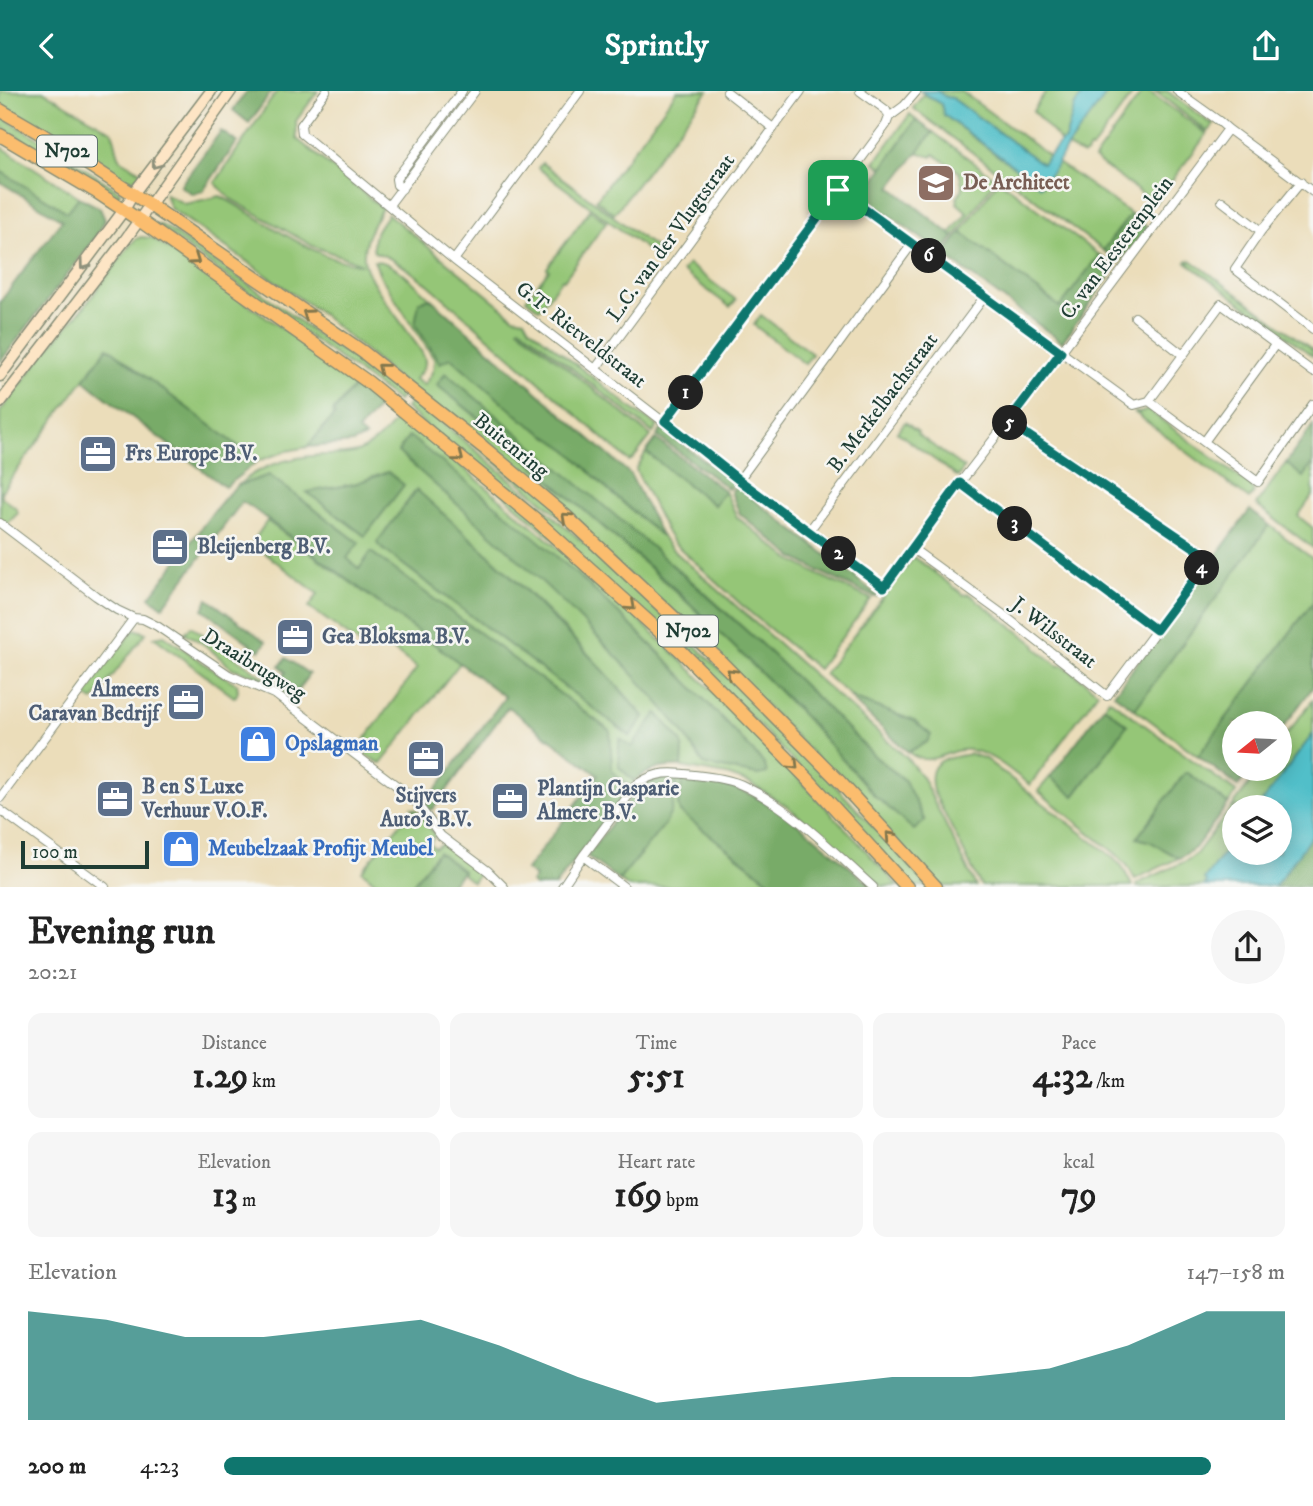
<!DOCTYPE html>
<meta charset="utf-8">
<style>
:root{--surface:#fff;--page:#f6f6f6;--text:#222;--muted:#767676;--accent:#0f766e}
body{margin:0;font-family:"IM FELL DW Pica",serif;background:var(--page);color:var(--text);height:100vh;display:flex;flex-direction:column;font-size:26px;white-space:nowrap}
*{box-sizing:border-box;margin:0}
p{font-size:23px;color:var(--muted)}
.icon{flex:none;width:38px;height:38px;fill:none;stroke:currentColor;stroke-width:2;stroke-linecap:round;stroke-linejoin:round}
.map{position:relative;height:796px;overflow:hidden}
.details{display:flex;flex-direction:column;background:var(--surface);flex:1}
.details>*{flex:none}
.needle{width:46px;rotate:252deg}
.fabs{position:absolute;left:1222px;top:620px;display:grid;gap:14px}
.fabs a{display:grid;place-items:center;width:70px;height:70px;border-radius:50%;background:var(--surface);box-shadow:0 4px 18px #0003;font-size:35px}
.scale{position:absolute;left:21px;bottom:18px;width:128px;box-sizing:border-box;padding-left:7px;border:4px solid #1f3d34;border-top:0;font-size:19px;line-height:24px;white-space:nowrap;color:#1f3d34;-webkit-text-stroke:5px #f6f6f2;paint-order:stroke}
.pin{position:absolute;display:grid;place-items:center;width:60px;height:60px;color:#fff;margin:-30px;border-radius:14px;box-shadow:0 4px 10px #0006}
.km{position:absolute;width:35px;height:35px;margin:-18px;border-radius:50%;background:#222;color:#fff;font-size:19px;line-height:35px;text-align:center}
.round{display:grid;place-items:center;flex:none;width:74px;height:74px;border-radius:37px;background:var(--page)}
.summary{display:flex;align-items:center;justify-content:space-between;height:119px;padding:0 28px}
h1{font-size:38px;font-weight:700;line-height:52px}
.stats{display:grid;grid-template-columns:repeat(3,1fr);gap:10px;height:119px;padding:7px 28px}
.stats div{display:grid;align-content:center;border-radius:14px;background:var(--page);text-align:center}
.stats b{font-size:35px;font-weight:700}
.stats small{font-size:19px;font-weight:400}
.stats p{font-size:19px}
.chart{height:196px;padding:14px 28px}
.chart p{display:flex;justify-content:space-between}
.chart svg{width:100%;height:126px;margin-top:7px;fill:var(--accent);opacity:.7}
ul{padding:0 28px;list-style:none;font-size:23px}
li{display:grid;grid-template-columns:112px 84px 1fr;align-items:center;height:52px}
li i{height:18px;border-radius:9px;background:var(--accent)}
header{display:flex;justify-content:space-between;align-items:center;height:91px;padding:0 28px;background:var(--accent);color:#fff;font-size:32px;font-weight:700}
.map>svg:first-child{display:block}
.green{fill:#95c677;stroke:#5a8256;stroke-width:2;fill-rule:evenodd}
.forest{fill:#78ab68;stroke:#4c744e;stroke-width:2}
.water{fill:#51bfc9;stroke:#387e7e;stroke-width:2}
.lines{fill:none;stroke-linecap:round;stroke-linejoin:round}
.minor-casing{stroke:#858d77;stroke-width:10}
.secondary-casing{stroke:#858d77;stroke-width:13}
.trunk-casing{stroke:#858d77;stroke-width:15}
.minor{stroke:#fff;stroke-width:8}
.secondary{stroke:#fde5c5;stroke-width:10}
.trunk{stroke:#fbbd6e;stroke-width:12}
.oneway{stroke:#8e917c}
.oneway2{stroke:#82774e}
.route-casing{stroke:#fff;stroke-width:14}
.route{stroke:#0f766e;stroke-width:9}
.labels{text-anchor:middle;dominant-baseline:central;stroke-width:5;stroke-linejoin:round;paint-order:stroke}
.shield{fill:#f6f6f2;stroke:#60746d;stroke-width:2}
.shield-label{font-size:19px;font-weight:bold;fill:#1f3d34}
.education-label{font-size:21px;font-weight:bold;fill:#785e54;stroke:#f6f6f2;text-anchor:start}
.street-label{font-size:21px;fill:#1f3d34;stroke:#f6f6f2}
.service-label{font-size:21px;font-weight:bold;fill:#4e5e75;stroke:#f6f6f2;text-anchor:start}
.shop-label{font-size:21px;font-weight:bold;fill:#366cbe;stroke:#f6f6f2;text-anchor:start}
</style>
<header><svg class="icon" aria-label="back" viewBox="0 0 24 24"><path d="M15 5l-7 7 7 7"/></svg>Sprintly<svg class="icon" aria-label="share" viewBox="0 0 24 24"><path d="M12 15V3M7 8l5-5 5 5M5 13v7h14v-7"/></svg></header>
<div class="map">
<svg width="1313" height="796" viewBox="0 0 1313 796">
<rect width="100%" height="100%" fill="#f6f6f2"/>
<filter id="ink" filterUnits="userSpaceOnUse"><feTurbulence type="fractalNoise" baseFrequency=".0143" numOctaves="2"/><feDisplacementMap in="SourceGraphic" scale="14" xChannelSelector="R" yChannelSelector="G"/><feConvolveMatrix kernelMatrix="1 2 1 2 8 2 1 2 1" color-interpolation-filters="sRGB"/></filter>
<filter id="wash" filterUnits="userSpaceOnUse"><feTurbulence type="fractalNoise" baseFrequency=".00686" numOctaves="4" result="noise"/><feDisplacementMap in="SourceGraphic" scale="28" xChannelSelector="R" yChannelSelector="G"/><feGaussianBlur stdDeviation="1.57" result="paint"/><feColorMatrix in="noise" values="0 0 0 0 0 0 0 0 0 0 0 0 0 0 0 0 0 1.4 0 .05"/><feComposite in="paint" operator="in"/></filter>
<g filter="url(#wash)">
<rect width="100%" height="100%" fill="#ebddba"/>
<path class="green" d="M0,0h43l68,40c6,8 4,20 10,28 4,5 13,8 19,12l2,3 -9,6 -12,-1 -121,-75z
M277,0h41l-22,30 1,18 85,69c-9,17 -22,36 -17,56 4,18 35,56 46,73 5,7 13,15 14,24 1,7 -6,13 -10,18l9,6c6,-9 11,-14 10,-26l-53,-82 -7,-16c21,0 41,24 56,37l-11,5 32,54 72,63 45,30 36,36 58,51 9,11 236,210 15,19 54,109h-36l-253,-262 -369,-313 -148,-103 -5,-14 20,10 35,-8c39,20 99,67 142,68l-49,-18 -82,-47 -16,-16zM445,282l250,211 65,59 60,58 52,53 33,27 -30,15c-85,-100 -181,-190 -280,-276 -52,-46 -103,-92 -158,-135z
M677,0h31l-94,123 -18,-14z
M937,0h24l88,65 -7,8 -90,-66 -6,-1z
M1046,0h39l-10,14 -10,35 -4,2 -28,-31z
M1109,0h26l-43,58 -2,-1 -3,5 -4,2 -16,-8z
M1143,0h5l59,43 -52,69 -61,-44z
M1155,0h12l42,31 6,1 -7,9z
M924,3l17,10 3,11 54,41 44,29 16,-22 73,51 -28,36 -190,-142z
M910,23l6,6 -34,48 -7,-6z
M0,25l54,32 66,44 -2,5 -4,-1 -114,-70z
M933,41l63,47 -42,58 -4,-3 17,-22 -10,-9 1,-2 -1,-3 6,-10 -4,-16 -25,-18 -2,3 -15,-5z
M0,55l79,51 -12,15 -67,-41z
M542,72l123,92 -4,5 -123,-92z
M999,89l100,75 -38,53 -100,-76z
M590,119l16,12 -42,58 -2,-1 -23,30 -13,-10 23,-29 -2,-2z
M388,123l126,103 11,2 5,9 109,86 19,12 -5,7 -133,-106 -2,1 133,108 -18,23 -4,2 -200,-176c-18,-13 -34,-27 -55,-33 -4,-16 5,-25 14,-38z
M156,134h5l6,3 107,74 40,31 90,59 -6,9z
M141,146l11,1 33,22 121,85 51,38 -24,29 2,2 -28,33 -20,4 -29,10 -120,-90 -30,-24 -107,145 1,5 14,11 2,5 -11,11 -7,-5v-107l46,-61 38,-44 47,-63 5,-5z
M1188,169l2,2 1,-2 122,90v6l-127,-94z
M688,173l48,36 -6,7 -48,-36z
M761,224l51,39 -7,10 -51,-39z
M413,308c185,148 357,310 514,487h-16l-174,-184 -331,-294z
M1148,319l103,76 3,7 -5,6 -115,-87 5,1z
M400,324c77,64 153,127 227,194 95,88 185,181 271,277h-16l-95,-80 -38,-23 -22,-8 -45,-8 1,-20 -25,-33 -26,34 -11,-9 -2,28 15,14 -4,6 -18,-16 -2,-40 -238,-178 -13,16 -13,-10 12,-17 -89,-67 -32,11c23,-21 53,-29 85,-31 12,-1 26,1 38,-4 17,-8 28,-21 40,-36zM398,361l65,27 56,46 62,53 81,77 98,104 5,7 -7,9 -55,-12c-8,-12 -15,-25 -24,-36 -28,-36 -61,-69 -93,-102 -60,-61 -124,-117 -188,-173zM388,381l15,14 -38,50 -57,-43 46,-9zM416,399c23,23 49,42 72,64 55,51 107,106 156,162l-14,20 -212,-160 -41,-33z
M905,331l13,10 -1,2 47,34 -6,9 -61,-45z
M646,361l68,53 11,-14 12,26 50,40 34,19 50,23 -53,70 -72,-60 -73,-67 -6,-9 -31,-63z
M1286,372l17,13 10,-13v32l-15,21 15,12v20l-57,-43z
M267,430l193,142 -79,101 -21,-13 1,-6 56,-77 -47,-36 -10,12 -51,-37 9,-13 -66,-51z
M1269,434l44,34v43l-115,154 -63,-47z
M914,466l50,38 5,-1 66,50 1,4 22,18 5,-1 35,27 -68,93c-17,-12 -35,-30 -56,-34 -26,-7 -41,21 -66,1l19,-10 3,-8 -16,-13 -59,-22 -31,-25z
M191,535l78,55v4l-16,-10 -21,-7 -27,-23 -20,-12z
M135,538l11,4 -53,68 -11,-7z
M164,544l49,35 24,14 1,7 -2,5 -2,1 -80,-60z
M1109,608l127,93 -8,12 -40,-31h-3l-48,65 14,4 28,16 -44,21 -8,-14 -11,-11 -78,-63 12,-14 25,18 52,-70 -23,-19z
M1313,609v34l-55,73h-24v32l-30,41 3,3 -3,3 -67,1v-3l49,-23 10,-7 66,-86h17v-24z
M969,663l15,4 120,92 18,16 10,20h-151l-48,-95c-7,-31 10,-32 36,-37z
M678,687h5l-5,26 2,8 96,74 -147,1 -10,-7 46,-56 9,-26z
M412,717l4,1 19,26 -5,8 4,5 10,-5 32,24 2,8 -5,7 -10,-7v-4l-25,-19 -27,34h-31l-18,-15 45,-56 4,4 5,-4z"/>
<path class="forest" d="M247,0h25l-23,32 -16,-13z
M916,29l17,12 -42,55 63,50 -12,16 -79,-57z
M221,40l16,11 -34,49 -10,3 -13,-8z
M0,80l67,41 12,-15 21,11 5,12 -9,17 -96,125v-60l62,-82 -62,-38z
M1131,123l17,14 -29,35 -16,-13z
M961,141l99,75 39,-52 17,13 -54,74 -118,-87z
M430,207l200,176 32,63 -58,-51 -36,-36 -45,-30 -72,-62 -11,5 -25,-39 4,-22z
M108,256l30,24 120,90 -33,26 -129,-97 -12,-10z
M446,282l183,154 131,116 60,58 52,53 33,27 20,40 -11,9 -39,-34 -77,-87 -122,-119 -197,-172 -42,-33z
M357,292l26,19 -25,29 7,6 -12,6 -46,4 28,-32 -2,-3z
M1313,334v38l-10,14 -17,-14z
M662,338l72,54 -5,6 -72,-53z
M409,345c59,47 119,93 174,144 62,57 120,117 177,179l5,7 2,7 -9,2 -52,-10 -3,-2c-8,-12 -15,-25 -24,-36 -29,-36 -61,-69 -93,-102 -60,-61 -124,-117 -188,-173z
M656,348l69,52 -11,14 -68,-53z
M388,381l16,13 -39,51 -58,-44 47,-8z
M269,384l90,68 -12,15 12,11 12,-17 239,179 2,40 18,16 -75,99h-20l-4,-3 4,-6 -9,-7 72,-95 -90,-68 -75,102 -8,1 -3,-2 83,-111 -254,-190 -9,-5 -79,105 -13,-10 63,-85 16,-19 8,-7z
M736,395l115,88 4,1 1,3 22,18 -4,1 -51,-24 -30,-16 -53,-43 -9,-22z
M417,399l71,64 35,34 83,85 38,44 -14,19 -251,-190 -2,-4z
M1250,419l19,15 -134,184 -21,-15z
M208,508l58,43 -6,9 -57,-42z
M1313,511v85l-34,46v-10h-45v45h18l-14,18 -40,-30z
M286,567l23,16 -17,26 -16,-14 10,-14 -6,-6z
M849,604l6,4 59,22 17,14 -4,7 -19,10 -51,-47z
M1104,615l23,19 -53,71 -24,-19z
M657,622l24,28 2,6 -1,20c-19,-1 -33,2 -48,14l-15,-14v-26l1,-2 12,8z
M1185,682h3l40,31 -33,44 -16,10 -28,-16 -14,-4z
M665,686l13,1 -7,34 -6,12 -46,56 -32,-24 51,-68 15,-7z
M683,687c24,5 51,8 73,19 44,22 79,59 116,89h-96l-96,-74 -2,-8z
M1313,743v52l-38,1z
M438,761l25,19 -13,15h-39z"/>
<path class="water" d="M920,0h17l9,6 6,1 90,66 19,-22 4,-2 10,-35 10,-14h24l-42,56 -12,21 -15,18 -96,-71 -3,-11z
M1313,643v100l-38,52h-71l3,-3 -3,-3 30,-41v13h45v-45h-21z"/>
</g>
<g filter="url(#ink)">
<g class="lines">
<defs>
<path id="minor" d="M326,0l-25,34 1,9 152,126 285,220 145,107 76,-104 101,-131 73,53 15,-4 109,81 55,-78
M860,0l26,19 3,7
M917,0l-13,15 -15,11 -3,8 -48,65 223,162 167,-223 -9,-8 -42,-30
M727,1l46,36
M1228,38l85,63
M1301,91l-40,49 -26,38 78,60
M402,98l-5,-4 -1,-6 66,-88
M1222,110l39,30
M389,114l86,-114
M454,169l126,-169
M1135,226l48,38
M596,277l205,-277
M1149,310l72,-97 92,68
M665,330l173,-231
M1204,351l71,-97
M739,389l173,-236
M960,392l196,147
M0,432l96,73 21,14 17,8 9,1 14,7 72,49 47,20 137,103 28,38 47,35 16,16
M809,440l176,-235
M913,458l88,64 106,83 103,-138 -202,-136
M0,707l134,-180
M0,719l105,77
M583,765l41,31
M562,796l21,-31 54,-72c20,-13 34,-12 57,-9 17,2 37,4 52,12 49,24 87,64 127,100"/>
<path id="secondary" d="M0,285l124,-166 9,-16 78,-103
M0,312l125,-163 106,-149"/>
<path id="trunk" d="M0,19l43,25 107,70 213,147 120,95 84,70 148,139 125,126 96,105
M0,44l95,56 44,29 229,162 166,136 146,132 128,129 99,108"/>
</defs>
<use href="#minor" class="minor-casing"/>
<use href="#secondary" class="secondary-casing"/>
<use href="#trunk" class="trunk-casing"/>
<use href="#minor" class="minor"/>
<use href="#secondary" class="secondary"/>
<use href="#trunk" class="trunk"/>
</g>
<defs><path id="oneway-chevron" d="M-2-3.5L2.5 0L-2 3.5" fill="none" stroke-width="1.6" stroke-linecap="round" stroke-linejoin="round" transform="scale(1.75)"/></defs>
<g class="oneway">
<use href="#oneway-chevron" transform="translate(156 73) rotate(127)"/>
<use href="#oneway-chevron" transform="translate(84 174) rotate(126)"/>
</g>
<g class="oneway2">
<use href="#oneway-chevron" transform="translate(195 169) rotate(35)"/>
<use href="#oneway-chevron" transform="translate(307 223) rotate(-145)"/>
<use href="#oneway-chevron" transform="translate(382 277) rotate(-141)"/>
<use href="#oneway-chevron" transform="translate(459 366) rotate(39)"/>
<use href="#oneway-chevron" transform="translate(566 426) rotate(-138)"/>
<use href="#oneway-chevron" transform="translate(631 515) rotate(42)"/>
<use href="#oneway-chevron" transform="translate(731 582) rotate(-135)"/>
<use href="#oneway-chevron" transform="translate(794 674) rotate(45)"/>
<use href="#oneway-chevron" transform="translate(890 745) rotate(-132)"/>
</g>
</g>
<g class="lines" filter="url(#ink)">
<defs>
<path id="route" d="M838,99l223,162 -53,70 202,136 -54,72 -196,-147 -76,104 -145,-107 -74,-59z"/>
</defs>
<use href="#route" class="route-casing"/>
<use href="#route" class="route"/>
</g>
<defs>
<symbol id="school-square" viewBox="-11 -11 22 22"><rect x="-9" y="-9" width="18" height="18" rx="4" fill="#8d6e63" stroke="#f6f6f2"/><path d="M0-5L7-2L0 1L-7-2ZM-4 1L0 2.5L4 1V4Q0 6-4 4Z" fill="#fff"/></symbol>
<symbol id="office-square" viewBox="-11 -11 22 22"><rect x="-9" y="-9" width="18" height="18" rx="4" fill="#5c6f8a" stroke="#f6f6f2"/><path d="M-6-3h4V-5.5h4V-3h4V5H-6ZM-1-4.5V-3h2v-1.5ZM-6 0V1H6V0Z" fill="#fff"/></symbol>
<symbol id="shop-square" viewBox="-11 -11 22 22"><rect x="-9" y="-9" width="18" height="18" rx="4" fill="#3f7fe0" stroke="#f6f6f2"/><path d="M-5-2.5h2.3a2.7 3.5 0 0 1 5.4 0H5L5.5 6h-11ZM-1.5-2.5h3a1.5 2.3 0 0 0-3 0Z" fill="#fff"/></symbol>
</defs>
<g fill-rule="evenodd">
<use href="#school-square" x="914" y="70" width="44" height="44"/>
<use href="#office-square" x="76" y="341" width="44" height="44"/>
<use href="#office-square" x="148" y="434" width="44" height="44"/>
<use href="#office-square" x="273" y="524" width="44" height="44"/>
<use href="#office-square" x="164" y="589" width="44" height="44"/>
<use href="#shop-square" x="236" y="631" width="44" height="44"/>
<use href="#office-square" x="404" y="646" width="44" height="44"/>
<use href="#office-square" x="93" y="686" width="44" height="44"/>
<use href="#office-square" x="488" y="688" width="44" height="44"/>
<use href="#shop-square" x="159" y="736" width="44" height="44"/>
</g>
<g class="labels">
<g class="shield">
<rect x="37" y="44.5" width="60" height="31" rx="5"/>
<rect x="658" y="524.5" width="60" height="31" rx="5"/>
</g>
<g class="shield-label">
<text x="67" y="60">N702</text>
<text x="688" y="540">N702</text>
</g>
<g class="education-label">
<text x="963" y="92">De Architect</text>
</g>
<g class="street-label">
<text transform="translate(671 147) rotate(-54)">L.C. van der Vlugtstraat</text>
<text transform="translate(1117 157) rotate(-53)">C. van Eesterenplein</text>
<text transform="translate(581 244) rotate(38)">G.T. Rietveldstraat</text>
<text transform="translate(883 312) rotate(-53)">B. Merkelbachstraat</text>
<text transform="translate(511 355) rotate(39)">Buitenring</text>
<text transform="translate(1054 542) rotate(38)">J. Wilsstraat</text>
<text transform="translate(254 574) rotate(32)">Draaibrugweg</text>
</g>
<g class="service-label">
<text x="125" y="363">Frs Europe B.V.</text>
<text x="197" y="456">Bleijenberg B.V.</text>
<text x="322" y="546">Gea Bloksma B.V.</text>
<text x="159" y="599" text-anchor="end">Almeers<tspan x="159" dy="24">Caravan Bedrijf</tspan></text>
<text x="142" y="696">B en S Luxe<tspan x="142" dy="24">Verhuur V.O.F.</tspan></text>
<text x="537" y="698">Plantijn Casparie<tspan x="537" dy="24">Almere B.V.</tspan></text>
<text x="426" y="705" text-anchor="middle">Stijvers<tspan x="426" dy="24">Auto's B.V.</tspan></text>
</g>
<g class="shop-label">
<text x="285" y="653">Opslagman</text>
<text x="208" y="758">Meubelzaak Profijt Meubel</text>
</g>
</g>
</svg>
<div class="fabs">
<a><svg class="needle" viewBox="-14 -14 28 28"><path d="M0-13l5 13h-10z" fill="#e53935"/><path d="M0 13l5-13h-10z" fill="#767676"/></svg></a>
<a><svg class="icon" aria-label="layers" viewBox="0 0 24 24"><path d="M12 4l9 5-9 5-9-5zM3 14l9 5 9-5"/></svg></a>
</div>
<div class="scale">100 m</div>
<div class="pin" style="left:838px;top:99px;background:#1e9e55"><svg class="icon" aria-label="arrive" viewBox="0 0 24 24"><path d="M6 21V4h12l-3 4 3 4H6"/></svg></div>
<b class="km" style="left:686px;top:302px">1</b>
<b class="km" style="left:839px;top:463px">2</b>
<b class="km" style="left:1015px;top:433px">3</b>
<b class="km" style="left:1202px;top:477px">4</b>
<b class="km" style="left:1010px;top:332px">5</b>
<b class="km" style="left:929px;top:165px">6</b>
</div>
<section class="details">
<div class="summary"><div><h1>Evening run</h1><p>20:21</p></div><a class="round"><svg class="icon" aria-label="share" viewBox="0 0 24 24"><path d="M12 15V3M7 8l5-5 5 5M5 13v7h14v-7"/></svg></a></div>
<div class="stats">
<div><p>Distance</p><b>1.29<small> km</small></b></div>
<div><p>Time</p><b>5:51</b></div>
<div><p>Pace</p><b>4:32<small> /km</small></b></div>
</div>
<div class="stats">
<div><p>Elevation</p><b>13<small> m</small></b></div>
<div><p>Heart rate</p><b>169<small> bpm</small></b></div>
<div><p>kcal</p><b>79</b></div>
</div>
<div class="chart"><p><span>Elevation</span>147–158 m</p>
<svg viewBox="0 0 160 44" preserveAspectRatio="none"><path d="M0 44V6L10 9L20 15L30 15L40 12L50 9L60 18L70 29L80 38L90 35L100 32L110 29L120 29L130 26L140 18L150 6L160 6V44z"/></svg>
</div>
<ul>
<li><b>200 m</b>4:23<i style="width:93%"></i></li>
</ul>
</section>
